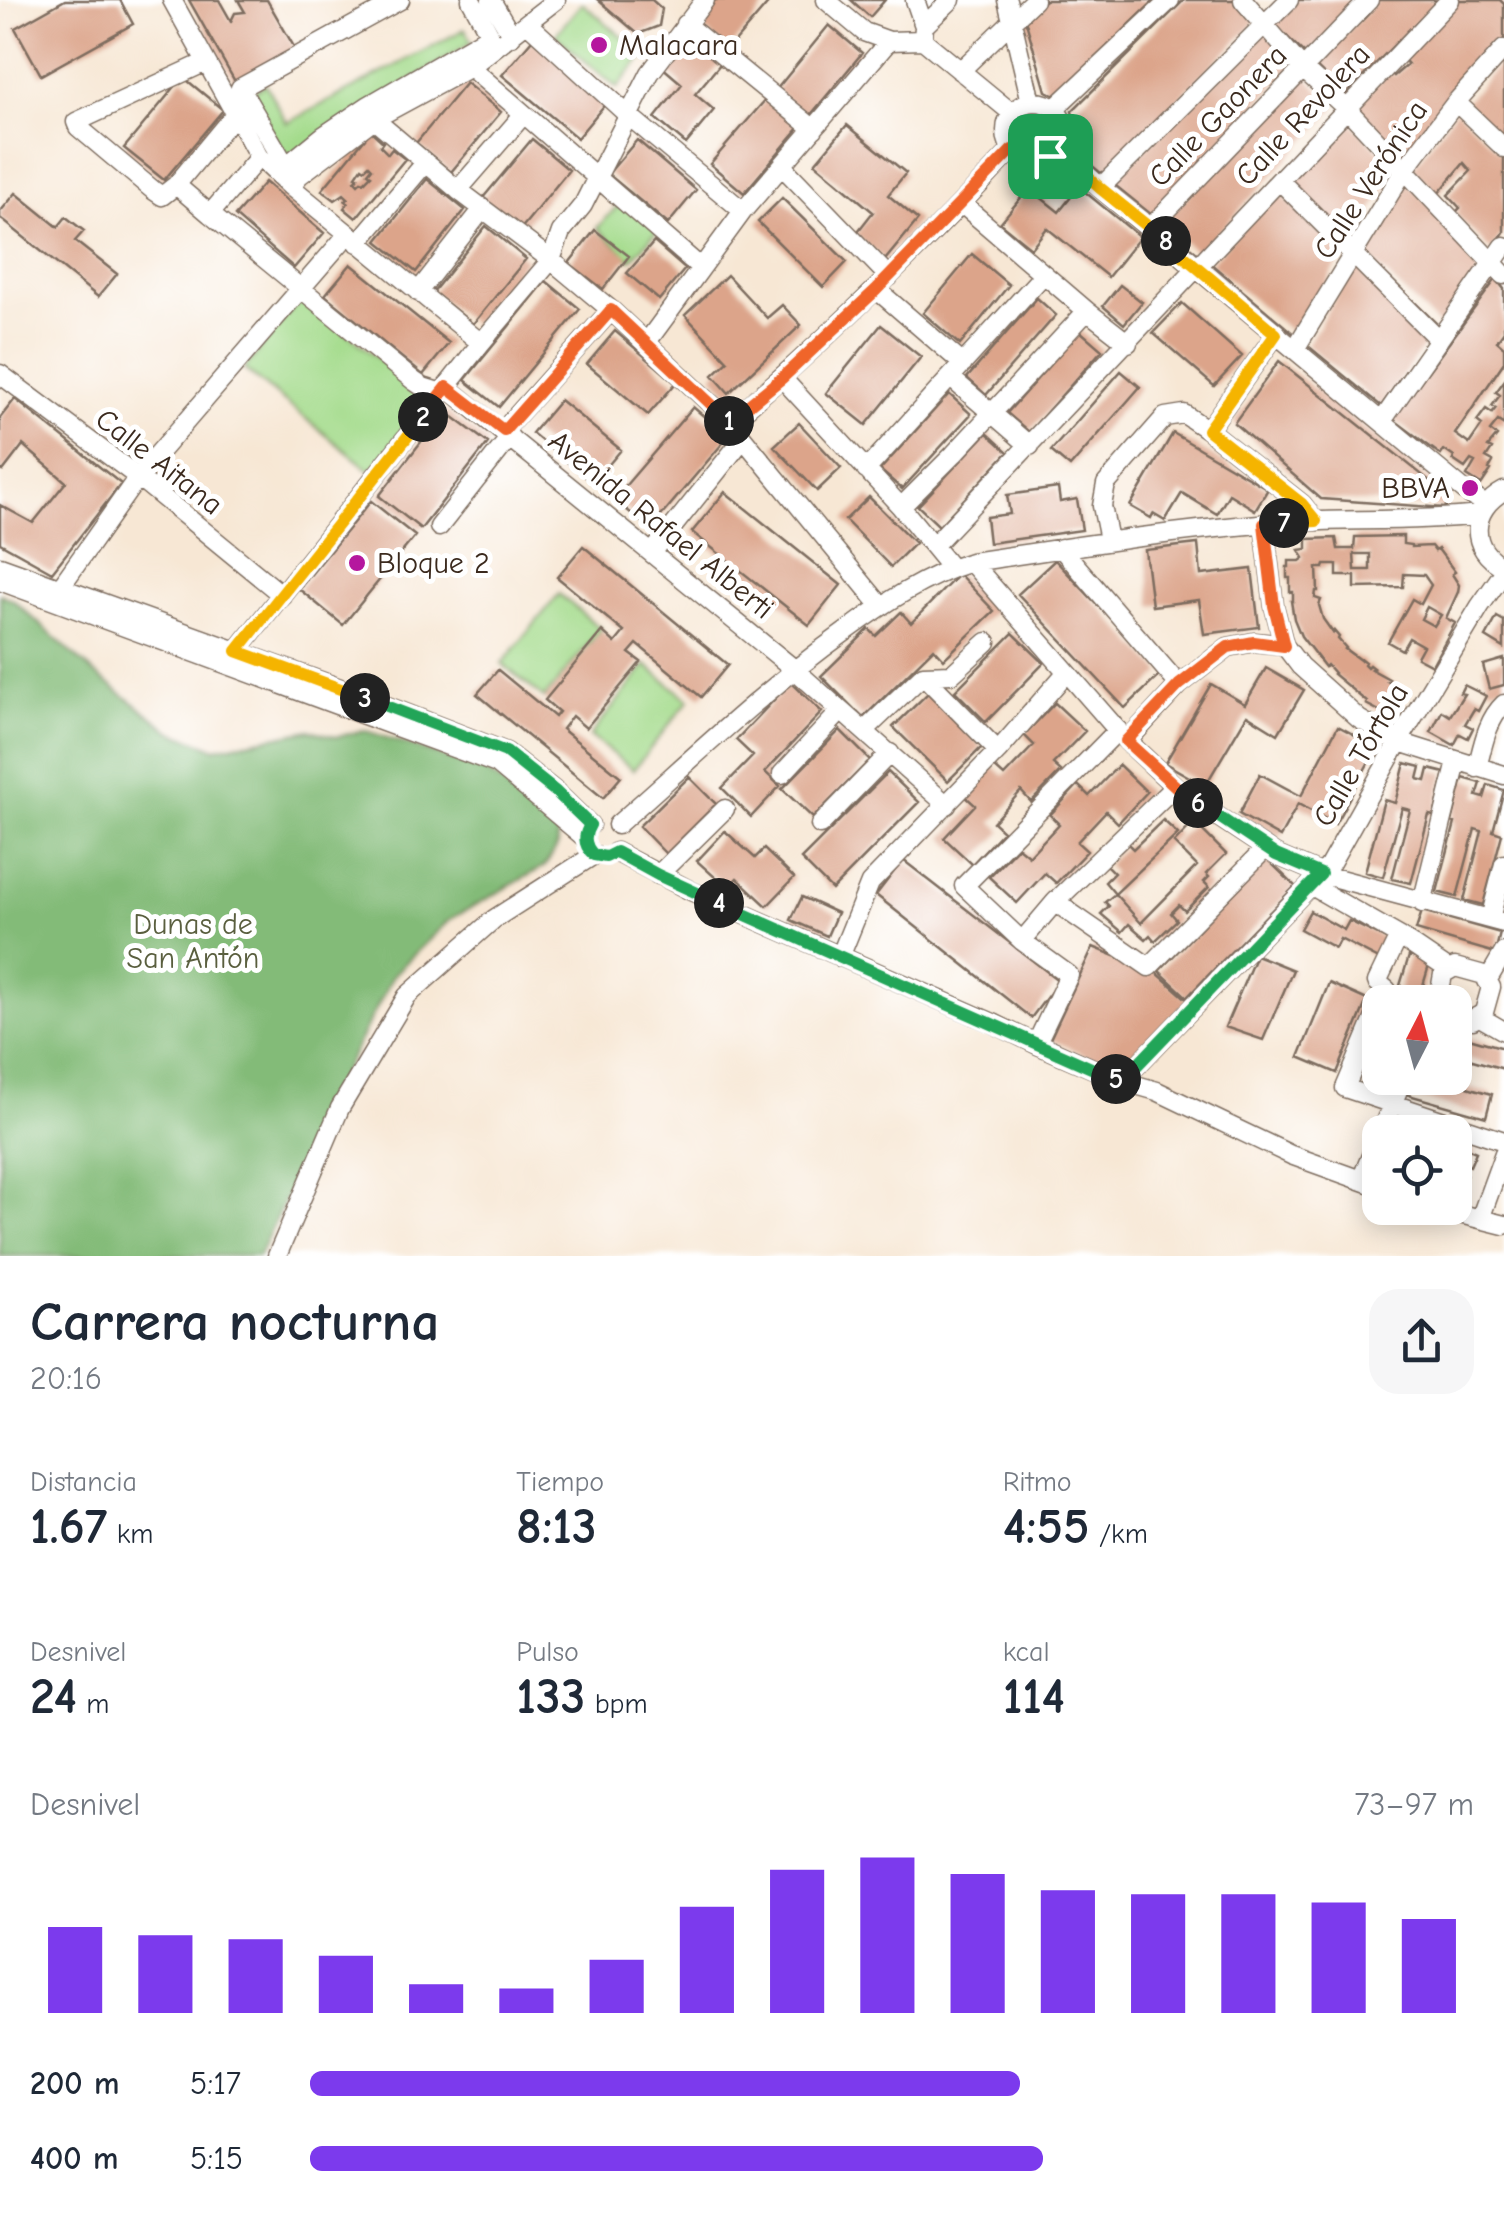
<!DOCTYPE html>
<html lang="es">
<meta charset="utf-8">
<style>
:root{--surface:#fff;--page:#f6f6f7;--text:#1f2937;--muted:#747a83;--accent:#7c3aed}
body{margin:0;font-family:"Comic Neue",sans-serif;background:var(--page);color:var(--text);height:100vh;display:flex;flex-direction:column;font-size:38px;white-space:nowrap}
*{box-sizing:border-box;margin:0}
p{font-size:32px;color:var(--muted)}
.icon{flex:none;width:55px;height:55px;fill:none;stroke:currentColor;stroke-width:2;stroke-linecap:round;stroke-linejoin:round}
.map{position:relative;height:1256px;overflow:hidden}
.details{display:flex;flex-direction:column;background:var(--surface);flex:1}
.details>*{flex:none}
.needle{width:65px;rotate:6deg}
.controls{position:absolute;left:1362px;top:985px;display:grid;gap:20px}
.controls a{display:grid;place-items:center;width:110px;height:110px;border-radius:20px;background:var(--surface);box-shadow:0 5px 25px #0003;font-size:50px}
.pin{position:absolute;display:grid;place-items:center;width:85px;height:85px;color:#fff;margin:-42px;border-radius:20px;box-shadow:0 5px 15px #0006}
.km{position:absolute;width:50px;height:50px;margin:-25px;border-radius:50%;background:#222;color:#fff;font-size:28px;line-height:50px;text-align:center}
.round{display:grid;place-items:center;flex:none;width:105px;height:105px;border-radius:30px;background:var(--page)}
.summary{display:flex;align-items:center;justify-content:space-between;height:170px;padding:0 30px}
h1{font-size:55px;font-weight:700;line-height:75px}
.metrics{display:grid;grid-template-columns:repeat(3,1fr);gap:15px;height:170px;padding:10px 30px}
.metrics div{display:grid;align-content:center}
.metrics b{font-size:50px;font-weight:700}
.metrics small{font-size:28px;font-weight:400}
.metrics p{font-size:28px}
.chart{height:280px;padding:20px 30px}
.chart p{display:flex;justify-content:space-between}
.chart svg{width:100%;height:180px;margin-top:10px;stroke:var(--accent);stroke-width:6}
ul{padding:0 30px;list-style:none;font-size:32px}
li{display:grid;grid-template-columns:160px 120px 1fr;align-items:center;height:75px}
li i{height:25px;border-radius:12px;background:var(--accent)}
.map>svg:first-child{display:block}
.green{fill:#a4db8c;stroke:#708255;stroke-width:2.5}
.forest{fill:#83bb78;stroke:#5f724b;stroke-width:2.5}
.building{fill:#dca48a;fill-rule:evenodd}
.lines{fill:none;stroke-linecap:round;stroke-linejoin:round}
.minor-casing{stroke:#7d6c5e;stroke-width:21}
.minor{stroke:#fff;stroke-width:18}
.split-1-casing{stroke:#fff;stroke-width:20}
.split-2-casing{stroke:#fff;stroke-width:20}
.split-3-casing{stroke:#fff;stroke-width:20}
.split-4-casing{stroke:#fff;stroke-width:20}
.split-5-casing{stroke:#fff;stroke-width:20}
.split-6-casing{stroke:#fff;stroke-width:20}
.split-7-casing{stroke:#fff;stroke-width:20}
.split-8-casing{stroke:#fff;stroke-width:20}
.split-9-casing{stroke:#fff;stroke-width:20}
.split-1{stroke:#f0652b;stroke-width:12}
.split-2{stroke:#f0652b;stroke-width:12}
.split-3{stroke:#f5b400;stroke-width:12}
.split-4{stroke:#22a559;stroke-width:12}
.split-5{stroke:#22a559;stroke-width:12}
.split-6{stroke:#22a559;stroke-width:12}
.split-7{stroke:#f0652b;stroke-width:12}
.split-8{stroke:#f5b400;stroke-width:12}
.split-9{stroke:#f5b400;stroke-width:12}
.poi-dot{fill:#b5179e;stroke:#fff;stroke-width:4}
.labels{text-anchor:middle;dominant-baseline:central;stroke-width:10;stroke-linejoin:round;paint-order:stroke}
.poi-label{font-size:30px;fill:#3b2a1e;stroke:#fff;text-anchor:start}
.street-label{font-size:30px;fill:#3b2a1e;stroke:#fff}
.park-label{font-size:30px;fill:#5a5f3f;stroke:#fff}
</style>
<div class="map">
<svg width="1504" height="1256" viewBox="0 0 1504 1256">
<rect width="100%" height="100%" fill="#fff"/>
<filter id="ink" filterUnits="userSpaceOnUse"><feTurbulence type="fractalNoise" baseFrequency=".01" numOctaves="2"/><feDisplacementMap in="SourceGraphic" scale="20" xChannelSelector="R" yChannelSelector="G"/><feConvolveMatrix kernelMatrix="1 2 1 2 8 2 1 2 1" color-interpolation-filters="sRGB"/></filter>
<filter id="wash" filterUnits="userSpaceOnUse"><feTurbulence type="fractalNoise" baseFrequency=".0048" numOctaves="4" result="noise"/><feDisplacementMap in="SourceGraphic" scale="40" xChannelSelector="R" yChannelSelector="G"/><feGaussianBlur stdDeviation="2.25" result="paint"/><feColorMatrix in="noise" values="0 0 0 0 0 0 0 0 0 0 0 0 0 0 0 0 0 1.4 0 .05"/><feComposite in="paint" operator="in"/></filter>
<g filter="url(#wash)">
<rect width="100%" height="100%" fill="#f7e7d4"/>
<path class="green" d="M582,3l62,52 -27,33 -62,-53z
M465,29l7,13 -186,118 -38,-66 17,-10 22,39z
M1013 132a21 21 0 1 1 42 0a21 21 0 1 1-42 0Z
M628,195l34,31 -31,34 -34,-32z
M302,297l127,102 -58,72 -127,-102z
M559,594l42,35 -57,69 -42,-34z
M646,665l43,35 -56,70 -43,-34z"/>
<path class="forest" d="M0,594l13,6 80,72 79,60 43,16 95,-18 27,7 27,-7 122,41 58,45 13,16 1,13 -13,21 -96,54 -55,54 -53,103 -82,179h-259z"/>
<g id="blocks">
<path class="building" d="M65,0h55l13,24 -92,51 -26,-47z
M189,0h30l12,21 4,-8 10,-1 -7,-12h29l30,52 -60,33z
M598,0h54l10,9 -3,17 -21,8z
M715,0h56l-43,50 -32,-27z
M851,0h34l-15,17z
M1045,0h110l-99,96 -10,-5 -21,-72z
M1184,0h52l20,22 -154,152 -30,-25 5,-17 -5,-21z
M1296,0h65l-54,56 -34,-33z
M1378,0h60l-93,95 -31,-30z
M1455,0h45l4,4v36l-48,51 -51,68 -51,-53 35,-35 5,5 14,-12 -6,-7z
M829,25l33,28 -53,64 -33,-27z
M1266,32l29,32 -143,151 -41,-33z
M687,35l34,28 -26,31 19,16 -28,34 -31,-26 27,-34 -21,-18z
M532,40l75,62 -30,36 -75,-63z
M1504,59v81l-39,-38z
M1304,74l32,34 -138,146 -36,-31z
M183,77l40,33 -59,70 -40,-32z
M466,83l35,29 -50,60 -35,-29z
M766,99l33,29 -55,65 -34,-29z
M1456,110l48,46v76l-13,19 -36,-38 5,-5 -12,-13 23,-24 -7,-8 -26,31 -25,-26z
M1346,117l51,53 -45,74 -65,-64z
M847,125l59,48 -18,22 30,25 -33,40 -30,-25 18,-23 -58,-49z
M371,131l12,11 -3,4 8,8 4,-5 13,10 -49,59 -12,-10 4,-5 -3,-2 3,-3 -4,-4 -9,6 -13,-10zM369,165l3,3 -4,5 3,2 -7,7 -3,-1 -3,3 -3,-3 3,-4 -2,-1 6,-9 3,2z
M532,139l37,31 -49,60 -38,-31z
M637,140l59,50 -28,34 -60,-50z
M427,179l38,31 -49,62 -39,-31z
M1405,180l80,83 -46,63 -76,-74z
M265,182l59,51 -30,35 -59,-52z
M1079,187l61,50 -32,40 -61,-49 -16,20 -31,-25 29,-35 30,24z
M1277,190l66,65 -48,80 -85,-72z
M16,193l42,34 8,-10 18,14 -9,10 42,33 -19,23 -98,-79v-6z
M782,198l65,64 -24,25 -65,-65z
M486,226l40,33 -53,65 -40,-32z
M595,230l34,26 -26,33 -34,-26z
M654,242l31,27 -26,31 -32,-27z
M972,254l37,31 -49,60 -37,-32z
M351,264l98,79 -26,32 -98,-80z
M1355,265l75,72 -49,69 -74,-61z
M727,275l40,43 15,-13 19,20 -72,68 -16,-18 15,-14 -43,-46z
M1496,279l8,10v42l-7,10 7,6v15l-49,72 14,10 13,-19 -5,-4 9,-12 6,4 4,-5 -4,-2 8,-11 -4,-3 8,-11v44l-6,-4 -8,10 7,5 -9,11 4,2 -6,9 7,4 -4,7 2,1 -10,15 -14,-9 8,-14 -4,-2 -6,8 -12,-8 1,-3 -10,-7 -3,5 -48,-36z
M546,281l34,28 -81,98 -34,-27z
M1120,285l22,17 -18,22 -21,-18z
M1037,298l19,17 -70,80 -19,-17z
M1182,303l60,53 -28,30 -61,-53z
M881,325l40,32 -55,68 -40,-32z
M615,331l61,52 -28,32 -61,-51z
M1080,331l22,19 -73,82 -22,-19z
M1279,361l171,136 -5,11 -124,-9 -87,-76z
M1121,371l19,16 -70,80 -19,-16z
M949,394l22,20 -69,75 -22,-19z
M15,399l106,85 -69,88 -52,-29v-38l33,18 33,-41 -43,-37 -20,26 -3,-2v-51z
M560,400l61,50 -28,33 -61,-50z
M693,407l35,30 -78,92 -36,-30z
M445,411l43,32 -67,86 -42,-33z
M799,423l42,45 -24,23 -43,-45z
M987,433l21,19 -69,74 -21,-20z
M1173,433l95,56 -13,21 -26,-16 -12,20 -35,-21 -17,28 -12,-7 -2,4 -21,-12z
M1058,488l2,14 17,-3 5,31 -93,13 -3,-26 24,-3 -3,-19z
M725,492l116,93 -32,40 -117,-93z
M869,497l46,46 -24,24 -46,-47z
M371,501l44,35 -72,89 -44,-36z
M1403,536v8l8,1v2l20,-1 4,5 3,-2 17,23 -3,2 7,11 -1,7 -12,26 9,5 -23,42 -15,-8 6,-11 -14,-8 -7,12 -14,-8 24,-43 9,5 10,-19 -7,-10 -20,-1 -1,13 -48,1v-12h-18v-11h-12l-1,3h-7l1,23h-2l-1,7 6,2 -2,5 4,14 10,14 1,-2 5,6 -1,2 8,9 -1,1 15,11 1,-1 4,3 -1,2 3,3 2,-2 4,3 -2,1 18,10 -2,2 6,4 1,-2 5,3 -1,2 7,5 -1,3 2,1 -11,18 -3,-2 -3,3 -23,-12 1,-2 -34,-28 1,-1 -7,-8 -2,2 -24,-31 -7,-17 -3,-18h2v-9h-3v-14h-3v-11h2v-6h11l4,-3 -5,-8 8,-1v-10l29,-1 2,11h16l1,-12zM1354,554h16v16h-15zM1427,607l14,8 -7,11 -13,-7z
M1198,544l3,31 51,-6 7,58 -55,7 -5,-34 -47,6 -7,-56z
M583,546l145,119 -27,32 -64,-53 -8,9 12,9 -55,66 -14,-12 -10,13 59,48 -18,21 -126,-104 21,-24 57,47 4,-5 -14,-12 57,-69 13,12 9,-11 -67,-55z
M1055,560l107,113 -37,35 -107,-114z
M959,574l35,37 -50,48 -10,-11 -71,70 -42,-42 48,-47 7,7 25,-24 10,11z
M1497,617l7,4v27l-18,-11z
M1013,633l31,30 -58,59 -31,-31z
M1504,659v26l-15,4 -6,-24z
M1266,668l38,22 -26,44 -31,-19 -42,71 -40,-23 46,-79 34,20z
M791,682l31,30 -57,60 15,14 -29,31 -29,-29 31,-32 -17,-16z
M1464,685l22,11 -8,15 -4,-2 -9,15 8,4 -5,10 -8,-4 -6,11 -23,-13 11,-21 8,5 14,-22 -4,-1z
M928,693l54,54 -34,34 -55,-54z
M1055,703l30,28 -32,33 8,7 -30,31 -10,-11 -28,31 10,9 -31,33 -28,-26 31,-33 -10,-9 28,-30 11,10 30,-31 -10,-10z
M1338,726l39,21 -42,77 -37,-20 -18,33 -41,-23 21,-40 41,22z
M840,730l30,30 -57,58 -31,-29z
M1405,763l16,4 -3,12 8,2 3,-12 16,4 -11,43 -5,-1 -18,68 -19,-4 18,-69 -8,-2 -19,69 -18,-5 19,-72 11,3z
M1119,765l28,27 -29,31 -12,-12 -29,31 10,9 -31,32 -11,-10 -28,30 -28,-26 29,-30 11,9 30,-32 -9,-9 28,-30 11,11z
M888,772l31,30 -87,88 -31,-31z
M689,777l27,27 -50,50 -27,-28z
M1463,778l18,5 -4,13 7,2 4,-13 16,5 -11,41 9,3 -19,71 -19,-5 18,-69 -7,-2 -18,68 -20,-5 18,-69 -3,-1z
M1163,820l15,14 -63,60 -10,-12 9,-9 -8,-8 22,-21 5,5z
M1194,822l32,32 -20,20 3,3 -5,5 5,5 -24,24 -6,-6 -8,8 6,7 -22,21 -5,-6 -4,4 -17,-15 -7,8 -21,-18 8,-8 -4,-4 10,-8 26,29 56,-57 -23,-23z
M725,831l30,27 9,-9 30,29 -27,28 -30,-28 -10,10 -30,-27z
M1267,859l28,27 -108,111 -28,-26z
M903,860l156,121 -28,37 -155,-123z
M802,897l35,16 -10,23 -36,-16z
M1310,911l34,19 5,-9 39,19 -9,19 -39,-20 -5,9 -35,-19z
M1422,911l78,22 -5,20 -79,-23z
M1093,947l64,26 32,28 -69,70 -70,-32z
M1256,955l37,15 -30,70 -38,-13z
M1409,956l21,6 -12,40h-23z
M1329,983l38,17 -30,73 -38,-16z
M1455,1034l49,14v21l-49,-14z
M1371,1036l9,3v41l-19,-6z
M1410,1078h26l56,16 -6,23 -81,-23z
M1403,1121l26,11h-31z
M1455,1143l21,9 -6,14 -6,-2 -4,10 6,2 -6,15 -5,-2z"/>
</g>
</g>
<g filter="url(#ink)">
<use href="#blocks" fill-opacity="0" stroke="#7d6c5e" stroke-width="2.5"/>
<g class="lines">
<defs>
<path id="minor" d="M172,0l87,157 31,29 191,157
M400,0l-160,88 46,78 37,-30 46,-31 116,-67 4,-5 -18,-33
M491,0l21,36
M826,0l38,32 25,9 34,-1
M915,0l9,26 -1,14
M1007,0l24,102
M1243,0l59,68 44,40 158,167
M527,23l102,93 114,95
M685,24l129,105
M924,26l27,-26
M923,40l89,73
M470,67l231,201
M960,71l74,-71
M1006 131a29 29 0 1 1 58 0a29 29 0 1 1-58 0Z
M1456,102l48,46
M1054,109l116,-109
M235,114l-59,71 34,29 49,-57
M374,119l84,71 93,70 60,50 119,112 151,184
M1058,150l42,38 366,304 20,13
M782,166l107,111
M1280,181l159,159
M176,185l-14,11 -9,-6 -75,-63 -2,-5 130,-60
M290,186l10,-11 74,-56 96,-52 86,-67
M1100,188l189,-188
M458,190l65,-75
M962,204l125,107 41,32
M210,214l204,167 9,6 19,6
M1150,228l219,-228
M358,243l67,-80
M876,289l87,75
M418,292l64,-82
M647,342l96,-131 146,-170
M1295,349l110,-180 51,-67 48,-53
M0,374l138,103 144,118
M782,378l119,129 50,61
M951,378l79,68
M447,387l347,282 153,136
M1382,421l122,-175
M730,422c100,-85 193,-177 282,-272
M1208,430l68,-96
M503,431l108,-121
M866,470l178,-196
M1504,491c-34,18 -36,59 0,76
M901,507l53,-53 133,-143
M1264,524l10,82 10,39 16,21 59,53 40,23 105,33
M439,527l71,-90
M1109,540l-7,-34 4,-22 59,-67 19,-3 24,16 94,74 13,17
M934,545l516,-545
M1061,548l118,137
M652,553l91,-114
M971,562l156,179 55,52 94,62 45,19 183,49
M0,566l348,125 158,61 50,40 34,33
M0,581l497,183 87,73
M59,589l79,-112 210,-243
M237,651l244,-308 70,-83 10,-28 22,-27 67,-132 55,-73
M923,675l75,76
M865,730l58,-55 29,-1 35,-32
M1127,741l52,-56 49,-38 26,-5 30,3
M1477,768c6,-23 10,-48 27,-64
M782,774l59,-63
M1175,786l-120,116 94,65 117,-119
M617,825c75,-66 147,-135 228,-193 38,-28 80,-56 126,-70 96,-14 191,-30 288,-38 74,-6 148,-1 221,-9
M820,825l70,-72
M616,852l75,39 302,132 43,21 86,37 35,10 134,64 89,32
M658,875l67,-66
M1310,885l89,51 50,34
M1422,903l35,-141
M1490,919l14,-55
M1022,941l33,-39
M840,957l30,-74 128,-132 68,-78
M1487,981l17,-29
M1381,1002l6,-12 -10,-8 22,-46
M1438,1002l5,-28 12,-7 29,8 7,12 -7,25 -11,8 -18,-5
M1380,1005l-35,83 159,53
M1478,1016l26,15
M1036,1044l33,-69 -47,-34 -58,-55 154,-156
M1122,1081l207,-215 74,-132 77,-128 24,-34
M1361,1180l42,-102
M1436,1208l68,17
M1480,1219l24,-66
M277,1256l63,-148 67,-112 87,-77 100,-64"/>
</defs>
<use href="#minor" class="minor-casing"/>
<use href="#minor" class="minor"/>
</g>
</g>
<g class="lines" filter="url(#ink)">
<defs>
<path id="split-1" d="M729,421l53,-43 94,-88 136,-140c13,10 23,12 38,6"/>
<path id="split-2" d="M423,417l24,-30 57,44 107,-121 118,111"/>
<path id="split-3" d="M365,698l-128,-47 186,-234"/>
<path id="split-4" d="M365,698l141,54 50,40 34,33c-7,11 -6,21 4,30l12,2 10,-5 42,23 61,28"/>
<path id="split-5" d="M719,903l397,176"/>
<path id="split-6" d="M1116,1079l6,2 199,-207 -45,-19 -78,-52"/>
<path id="split-7" d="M1198,803l-16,-11 -56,-51 53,-56 49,-38 26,-5 30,4 -10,-40 -10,-82 20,-1"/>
<path id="split-8" d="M1166,241l110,93 -68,96 94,74 14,17 -32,2"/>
<path id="split-9" d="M1050,156l8,-6 42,38 66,53"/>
</defs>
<use href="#split-1" class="split-1-casing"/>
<use href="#split-2" class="split-2-casing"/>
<use href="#split-3" class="split-3-casing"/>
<use href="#split-4" class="split-4-casing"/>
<use href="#split-5" class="split-5-casing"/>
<use href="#split-6" class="split-6-casing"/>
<use href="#split-7" class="split-7-casing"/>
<use href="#split-8" class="split-8-casing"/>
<use href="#split-9" class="split-9-casing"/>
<use href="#split-1" class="split-1"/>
<use href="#split-2" class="split-2"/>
<use href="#split-3" class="split-3"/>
<use href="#split-4" class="split-4"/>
<use href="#split-5" class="split-5"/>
<use href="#split-6" class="split-6"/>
<use href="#split-7" class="split-7"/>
<use href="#split-8" class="split-8"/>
<use href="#split-9" class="split-9"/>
</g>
<g class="poi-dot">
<circle cx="599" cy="45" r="10"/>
<circle cx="1470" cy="488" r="10"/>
<circle cx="357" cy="563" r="10"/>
</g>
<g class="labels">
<g class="poi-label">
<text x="619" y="45">Malacara</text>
<text x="1450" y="488" text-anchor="end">BBVA</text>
<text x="377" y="563">Bloque 2</text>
</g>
<g class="street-label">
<text transform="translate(1303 115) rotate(-47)">Calle Revolera</text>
<text transform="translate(1218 116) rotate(-46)">Calle Gaonera</text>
<text transform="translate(1371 180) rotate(-57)">Calle Verónica</text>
<text transform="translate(159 462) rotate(38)">Calle Aitana</text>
<text transform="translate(661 525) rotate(39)">Avenida Rafael Alberti</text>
<text transform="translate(1361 755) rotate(-60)">Calle Tórtola</text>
</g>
<g class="park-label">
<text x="193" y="924">Dunas de<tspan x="193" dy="34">San Antón</tspan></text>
</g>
</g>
</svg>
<div class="controls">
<a><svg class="needle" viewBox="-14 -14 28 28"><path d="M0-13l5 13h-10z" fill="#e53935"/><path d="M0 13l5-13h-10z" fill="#747a83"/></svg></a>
<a><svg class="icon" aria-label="locate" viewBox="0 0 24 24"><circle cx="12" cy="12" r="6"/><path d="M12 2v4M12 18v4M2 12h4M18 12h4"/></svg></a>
</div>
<div class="pin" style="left:1050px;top:156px;background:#1e9e55"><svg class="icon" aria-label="arrive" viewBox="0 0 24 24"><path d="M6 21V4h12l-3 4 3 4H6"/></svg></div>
<b class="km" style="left:729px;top:421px">1</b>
<b class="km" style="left:423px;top:417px">2</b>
<b class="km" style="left:365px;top:698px">3</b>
<b class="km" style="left:719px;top:903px">4</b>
<b class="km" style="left:1116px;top:1079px">5</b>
<b class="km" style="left:1198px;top:803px">6</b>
<b class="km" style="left:1284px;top:523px">7</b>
<b class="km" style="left:1166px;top:241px">8</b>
</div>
<section class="details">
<div class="summary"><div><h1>Carrera nocturna</h1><p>20:16</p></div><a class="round"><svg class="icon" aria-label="share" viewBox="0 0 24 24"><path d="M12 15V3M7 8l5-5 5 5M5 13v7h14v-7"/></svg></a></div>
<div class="metrics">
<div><p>Distancia</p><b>1.67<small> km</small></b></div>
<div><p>Tiempo</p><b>8:13</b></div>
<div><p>Ritmo</p><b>4:55<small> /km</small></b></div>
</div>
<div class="metrics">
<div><p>Desnivel</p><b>24<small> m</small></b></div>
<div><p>Pulso</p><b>133<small> bpm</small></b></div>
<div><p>kcal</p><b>114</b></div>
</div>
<div class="chart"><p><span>Desnivel</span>73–97 m</p>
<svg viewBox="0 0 160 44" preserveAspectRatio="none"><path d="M5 44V23M15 44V25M25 44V26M35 44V30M45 44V37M55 44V38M65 44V31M75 44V18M85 44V9M95 44V6M105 44V10M115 44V14M125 44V15M135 44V15M145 44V17M155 44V21"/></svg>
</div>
<ul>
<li><b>200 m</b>5:17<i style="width:61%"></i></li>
<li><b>400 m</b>5:15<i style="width:63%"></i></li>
</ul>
</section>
